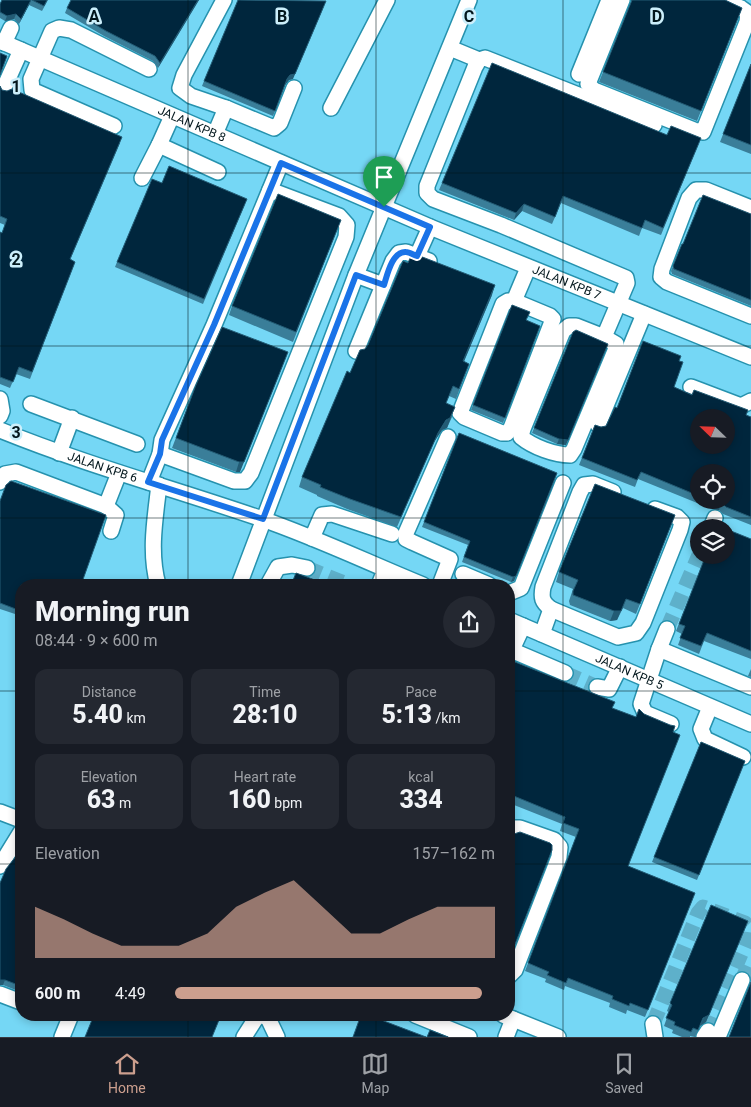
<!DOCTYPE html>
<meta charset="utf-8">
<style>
:root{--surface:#171b24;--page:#242831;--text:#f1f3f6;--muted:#9ea1a6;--line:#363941;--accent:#cc9f8e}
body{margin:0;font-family:Roboto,sans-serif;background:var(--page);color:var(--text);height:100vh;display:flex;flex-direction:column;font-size:19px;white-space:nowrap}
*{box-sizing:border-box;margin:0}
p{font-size:16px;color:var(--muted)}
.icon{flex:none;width:28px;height:28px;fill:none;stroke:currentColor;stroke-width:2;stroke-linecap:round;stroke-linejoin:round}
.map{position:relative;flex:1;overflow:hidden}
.sheet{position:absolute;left:15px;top:579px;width:500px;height:442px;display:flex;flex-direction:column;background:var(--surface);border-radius:20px;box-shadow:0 2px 8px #0003}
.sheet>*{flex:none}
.needle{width:32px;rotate:293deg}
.tools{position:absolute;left:690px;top:409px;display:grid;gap:10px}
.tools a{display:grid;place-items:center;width:45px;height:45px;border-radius:50%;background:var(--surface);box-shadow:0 2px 8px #0003;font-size:25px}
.pin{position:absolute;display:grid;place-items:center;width:42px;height:42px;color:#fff;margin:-51px -21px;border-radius:50% 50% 50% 0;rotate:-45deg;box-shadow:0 0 5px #0007}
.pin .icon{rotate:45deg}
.round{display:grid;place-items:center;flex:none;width:52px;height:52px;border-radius:26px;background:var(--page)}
.headline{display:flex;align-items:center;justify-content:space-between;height:85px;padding:0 20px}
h1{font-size:28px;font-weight:800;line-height:38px}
.metrics{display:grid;grid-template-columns:repeat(3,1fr);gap:8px;height:85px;padding:5px 20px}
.metrics div{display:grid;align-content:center;border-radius:12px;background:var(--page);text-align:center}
.metrics b{font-size:25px;font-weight:800}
.metrics small{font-size:14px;font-weight:400}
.metrics p{font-size:14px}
.chart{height:140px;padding:10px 20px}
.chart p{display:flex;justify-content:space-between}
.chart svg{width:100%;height:90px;margin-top:5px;fill:var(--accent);opacity:.7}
ul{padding:0 20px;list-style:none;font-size:16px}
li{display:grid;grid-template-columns:80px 60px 1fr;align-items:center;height:38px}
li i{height:12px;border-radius:6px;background:var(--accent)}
.menu{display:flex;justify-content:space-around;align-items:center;height:70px;border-top:1px solid var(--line);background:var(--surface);font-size:14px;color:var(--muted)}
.menu a{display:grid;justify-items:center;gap:2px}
.menu .active{color:var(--accent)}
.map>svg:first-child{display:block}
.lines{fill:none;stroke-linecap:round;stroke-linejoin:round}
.minor-tunnel{stroke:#5eb0ca;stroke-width:15;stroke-dasharray:15 8;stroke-linecap:butt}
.minor-casing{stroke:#2692ae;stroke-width:18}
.minor{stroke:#fff;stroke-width:15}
.wall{fill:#3a7e99;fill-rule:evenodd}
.shaded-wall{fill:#235b74}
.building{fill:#00263d;stroke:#235b74;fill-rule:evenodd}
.route-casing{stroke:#fff;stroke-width:10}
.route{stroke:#1a73e8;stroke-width:6}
.grid{fill:none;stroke:#02161c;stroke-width:1;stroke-opacity:0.55}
.labels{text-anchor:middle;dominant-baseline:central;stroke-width:5;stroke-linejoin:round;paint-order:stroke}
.street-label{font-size:12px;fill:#02161c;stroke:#cceffb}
.grid-label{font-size:16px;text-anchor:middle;font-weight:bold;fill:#02161c;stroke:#cceffb;stroke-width:5;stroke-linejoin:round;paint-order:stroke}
</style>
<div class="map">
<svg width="751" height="1037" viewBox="0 0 751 1037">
<rect width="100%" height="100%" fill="#75d7f5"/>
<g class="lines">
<path class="minor-tunnel" d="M307,568l42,17
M667,629l32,-74
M565,673l32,14
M742,980l9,-21
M653,1024l45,-111 5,-6 42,16 5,5 -1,7 -41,96"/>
<defs>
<g id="minor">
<path d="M622,0l-34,84 6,6 100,40 9,2 44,-110 1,-9 -7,-5 -19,-8"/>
<path id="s1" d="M0,41l430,186 321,130"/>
<path d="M4,43l7,-15"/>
<path d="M450,48l29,12"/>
<path d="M579,74l30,-74"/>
<path d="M4,88l17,-38"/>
<path d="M226,108l48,20 6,-5 14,-35"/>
<path d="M331,108l56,-108"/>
<path d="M114,126l-82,-36 -1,-11 21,-48 7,-3 12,2 78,39"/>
<path d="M215,134l11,-26 -35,-12 -11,-8 4,-13 40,-75"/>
<path d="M159,145l59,27"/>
<path d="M142,178l17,-33 13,-29"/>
<path d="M751,208l-45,-18h-10l-7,8 -27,71 -1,8 6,5 84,34"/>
<path d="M417,256l13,-29"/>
<path d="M356,275l27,10"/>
<path d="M514,301h-6l-5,3 -43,109 4,4 38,16h5l4,-5 42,-109 -3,-3 -36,-15 14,-33"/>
<path d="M604,337l-28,-11h-7l-6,5 -40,98 -2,8c12,10 34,18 49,18l4,-6 41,-98 1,-7 -12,-7 23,-54 -1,-5 -125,-53 -68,-26 -6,-6v-7l48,-119 4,-7 6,-2 169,67"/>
<path d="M356,351l37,-90 6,-8 7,-1 23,9"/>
<path d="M691,387l50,19 10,-5"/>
<path d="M0,399l2,12 -2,5"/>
<path d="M31,404l106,40"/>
<path d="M598,425l46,-111"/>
<path id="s2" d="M0,430c86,35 175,59 262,89 55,19 107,44 161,66"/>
<path d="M59,453l13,-35"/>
<path d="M160,454l74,27h11l6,-8 95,-236 1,-12 -8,-9 -69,-26"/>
<path d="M0,482l5,-8 11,-2 90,34"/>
<path d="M149,482l11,-28 2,-14 52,-115 67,-162"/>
<path d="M711,528l4,-10"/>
<path d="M111,531l5,-16 -10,-9 13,-33"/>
<path d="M312,538l10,-23 10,-1 60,20"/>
<path d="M463,574l26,11"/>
<path d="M158,585c-9,-33 -3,-66 1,-100"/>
<path d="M239,585l117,-310 113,-275"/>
<path d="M268,585l10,-18 14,-2 15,3"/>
<path d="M379,585l6,-15"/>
<path d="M440,585l10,-26 -38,-17 -6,-3v-6l42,-96"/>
<path d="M509,593l12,-5 42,-105"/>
<path d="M551,609l67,28 18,-4 7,-10 37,-93 2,-8 -5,-5 -22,-8"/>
<path id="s3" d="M509,620l242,104"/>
<path d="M667,629l-8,20 -18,55 4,9 26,11"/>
<path d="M542,634l9,-25c-9,-7 -10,-11 -8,-22l37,-95 4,-7 9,-1 20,8"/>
<path d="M659,649l92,38"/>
<path d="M511,650l54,23"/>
<path d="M509,656l14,-30"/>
<path d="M597,687l12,2 11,-22"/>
<path d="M710,707l-9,22 4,10 38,18"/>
<path d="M0,812l21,8"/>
<path d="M509,830l2,-2h9l34,12 6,7 -1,10 -44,113 -6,6"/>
<path d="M0,866l21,-34"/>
<path d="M0,994l21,8"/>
<path d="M259,1015l9,3 9,19"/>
<path d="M415,1015l54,22"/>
<path d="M503,1015l55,22"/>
<path d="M653,1024l2,13"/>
<path d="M62,1037l9,-22"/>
<path d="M244,1037l14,-22"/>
<path d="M506,1037l7,-18"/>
<path d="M704,1037l4,-6"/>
<path d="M718,1037l24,-57"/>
</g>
</defs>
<use href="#minor" class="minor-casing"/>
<use href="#minor" class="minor"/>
</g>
<path class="wall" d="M2,0h46l-6,11 -13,-6 -10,19 -5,-5 -9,2 -5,-3v-14z
M199,0l-41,68 -5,-7 -49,-25 -39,-23 2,-5z
M631,0h94l17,8 -45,113 -98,-39 32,-80z
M751,64v90l-31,-12z
M293,79l-4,1 -4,5 -12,31 -71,-30 2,-5z
M0,86l2,4 118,53 -50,117 5,2 -45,117 -14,-5 -6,14 -10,-4v-152l2,1 3,-8 -5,-2z
M667,135l31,10 -37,90 -19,-7 -3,8 -78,-33 -9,21 -30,-13 -8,9 -75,-30 3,-7z
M162,183l83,21 -42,100 -88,-37 2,-5z
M751,214v92l-79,-32 -1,-3 11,-27h1z
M337,230l-44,112 -64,-27 3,-9z
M492,295l-28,66 5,3 -13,35 -7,-3 -3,7 6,14 -5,11 -5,2 -8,12 -37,85 -50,-18 -30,-13v-1l-18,-8 3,-10 48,-104z
M512,305l15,16 13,5 -37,97 -32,-13z
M222,327l18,145h-4l-64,-24 24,-63z
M573,332l-7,113 -9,-1 -25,-11z
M680,361l-6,26 77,30v108l-28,-11 -4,-4 -7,-1 -74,-30 -3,8 -56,-22 16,-40 6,2 5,-1 11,-18zM699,472l27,28h-27z
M459,433l98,40 -43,108 -3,1 -49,-20 6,-17 -46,-18z
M0,501l21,84v31l-21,-7z
M675,515l-39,99 -13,-6 -6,12 -7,1 -40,-16 -1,-4 4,-12 -17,-7 3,-10z
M751,539v120l-47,-18 -5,13 -21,-9 4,-11 -6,-3 30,-76z
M751,669v8l-3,-1z
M509,678l103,30 24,9 8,-3 29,18 -45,134 67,27 -50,124 -18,-7 -1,4 -17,-7 1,-4 -45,-17 -1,4 -19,-8 1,-3 -21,-8 51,-134 -16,-6 2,-7 -53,-21z
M701,742l44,19 -48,119 -45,-18z
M21,857v135l-18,-7h-3v-102z
M748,921l-42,101 -6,4 -5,11 -5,-1v1h-8l-10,-4 1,-3 -9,-4 5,-14 -2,-1 3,-8z"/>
<path class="shaded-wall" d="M31,0l-2,5 -10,19 2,-5z
M198,0h1l-41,68 2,-5z
M324,6l-31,73 -4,1 -4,5 -12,31 14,-37z
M16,14l-2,5 -9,2 2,-5z
M524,204l-2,7 -8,9 2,-7z
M495,285l-3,10 -32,76 3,-10z
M608,344l-42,101 -9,-1 2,-5z
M284,362l-44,110h-4l3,-10z
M455,407l-8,21 -5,2 -8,12 -37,85 41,-94z
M556,478l-42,103 -3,1 2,-5z
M715,502h6l-2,8 -7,-1z
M626,599l-9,21 -7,1 4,-10z
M748,921l-42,101 -6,4 -5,11z
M0,980h5l-2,5h-3z"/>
<path class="building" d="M2,0h29l-10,19 -5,-5 -9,2 -7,-4v-8z
M32,0h15l-3,6z
M71,0h127l-38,63 -5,-7 -49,-25 -39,-23z
M238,0l88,1 -31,73 -5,1 -3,4 -12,32 -71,-30z
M632,0h93l17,8 -41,103 -98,-39z
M0,53l7,3 -7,19z
M492,63l175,72 4,-9 30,12 -38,90 -18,-8 -3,8 -79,-32 -8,21 -31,-13 -8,9 -74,-30z
M751,64v81l-28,-11z
M0,86l2,4 5,1 5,-2 110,48 -52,122 5,3 -43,110 -13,-5 -6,15 -13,-5v-145l2,1 5,-14 -7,-3z
M169,166l78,33 -43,100 -87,-37 35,-83 10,4z
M278,194l63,26 -45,112 -64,-26z
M703,195l48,19v86l-77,-31 -1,-3 9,-22h1z
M412,253l83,32 -32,76 6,3 -10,25 -6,-3 -7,17 9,4 -5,11 -4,2 -8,13 -37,84 -51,-18 -30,-12 1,-2 -19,-8 45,-106 3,2 10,-23 5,-1 3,-4 35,-84 5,2z
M512,305l18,7 -4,8 14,6 -35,92 -32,-13z
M222,327l66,25 -44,110h-5l-63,-24 20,-53z
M576,330l32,14 -40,96 -9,-1 -25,-11 39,-96z
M643,341l38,15 -2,5 4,1 -9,25 18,8 2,-5 54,20 -2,5 5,2v100l-25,-10 -5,-5h-6l-5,-2h16v-28h-27v24l-58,-24 -4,8 -55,-22 13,-33 6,2 5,-1 9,-19 2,1zM699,418h27v27h-27z
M459,433l98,40 -41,103 -3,1 -49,-20 6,-16 -46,-19z
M11,481l95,34 -25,70h-60v26l-21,-8v-102l6,-16z
M595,484l80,31 -35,89 -14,-5 -5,12h-7l-41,-16v-4l5,-11 -19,-8z
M726,529l25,10v112l-44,-18 -6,13 -21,-8 5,-12 -6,-2 27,-69h20z
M296,573l33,12h-38z
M515,662l100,40 -3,6 24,9 3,-8 5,5 26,11 5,1 -2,6 7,3 -52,131 67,27 -47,117 -18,-7 -1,3 -17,-7 1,-3 -45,-18 -2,5 -19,-8 2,-3 -21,-9 51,-134 -16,-6 2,-6 -56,-23v-116z
M701,742l44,19 -46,114 -45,-18z
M520,832l30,11 2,2v5l-42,107h-1v-110l5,-13z
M17,855l4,2v129l-16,-6h-5v-97l6,-14z
M711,905l37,16 -39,94 -6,3 -5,12 -5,-2 -2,4 -17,-7 1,-3 -9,-4 6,-13 -2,-2z
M751,982v55h-22z
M94,1015h127l-9,22h-127z
M361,1015h7l58,22h-73z
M430,1030l18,7h-21z"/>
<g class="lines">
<defs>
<path id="route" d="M281,163l149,64 -13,29c-3,-1 -8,-4 -11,-4 -14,-1 -19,24 -22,33l-28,-10 -93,244 -115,-37 12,-28 2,-14 52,-115z"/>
</defs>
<use href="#route" class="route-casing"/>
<use href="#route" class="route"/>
</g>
<path class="grid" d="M188,0v585M376,0v585M563,0v1037M0,173h751M0,346h751M0,518h751M0,691h21M509,691h242M0,864h21M509,864h242M188,1015v22M376,1015v22"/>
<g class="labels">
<g class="street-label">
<text stroke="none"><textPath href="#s1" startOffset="209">JALAN KPB 8</textPath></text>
<text stroke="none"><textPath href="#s1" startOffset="616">JALAN KPB 7</textPath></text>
<text stroke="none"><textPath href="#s2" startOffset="109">JALAN KPB 6</textPath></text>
<text stroke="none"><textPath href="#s3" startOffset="131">JALAN KPB 5</textPath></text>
</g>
</g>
<g class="grid-label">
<text x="94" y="22">A</text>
<text x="282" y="22">B</text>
<text x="469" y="22">C</text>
<text x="657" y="22">D</text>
<text x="16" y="92">1</text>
<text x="16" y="265">2</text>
<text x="16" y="438">3</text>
</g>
</svg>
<div class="tools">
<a><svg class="needle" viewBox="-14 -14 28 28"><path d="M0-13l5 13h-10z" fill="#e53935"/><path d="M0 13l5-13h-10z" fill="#9ea1a6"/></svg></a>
<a><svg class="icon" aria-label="locate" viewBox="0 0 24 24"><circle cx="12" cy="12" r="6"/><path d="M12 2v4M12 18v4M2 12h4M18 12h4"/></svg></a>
<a><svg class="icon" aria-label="layers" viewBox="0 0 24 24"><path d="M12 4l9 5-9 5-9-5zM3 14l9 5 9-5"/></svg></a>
</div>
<div class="pin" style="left:384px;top:207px;background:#1e9e55"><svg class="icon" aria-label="arrive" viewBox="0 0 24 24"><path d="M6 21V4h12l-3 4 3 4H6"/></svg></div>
<section class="sheet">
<div class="headline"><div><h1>Morning run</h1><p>08:44 · 9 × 600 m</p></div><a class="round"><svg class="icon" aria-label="share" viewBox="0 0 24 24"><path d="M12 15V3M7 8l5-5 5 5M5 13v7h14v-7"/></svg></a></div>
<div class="metrics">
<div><p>Distance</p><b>5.40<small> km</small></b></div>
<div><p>Time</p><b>28:10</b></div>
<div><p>Pace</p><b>5:13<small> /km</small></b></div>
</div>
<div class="metrics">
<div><p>Elevation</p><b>63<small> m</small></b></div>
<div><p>Heart rate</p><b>160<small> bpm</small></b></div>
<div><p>kcal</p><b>334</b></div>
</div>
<div class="chart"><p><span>Elevation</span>157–162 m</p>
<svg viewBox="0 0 160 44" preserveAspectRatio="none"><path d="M0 44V19L10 25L20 32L30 38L40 38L50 38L60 32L70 19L80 12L90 6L100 19L110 32L120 32L130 25L140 19L150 19L160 19V44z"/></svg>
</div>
<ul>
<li><b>600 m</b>4:49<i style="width:96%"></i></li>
</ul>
</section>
</div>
<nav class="menu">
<a class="active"><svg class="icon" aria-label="home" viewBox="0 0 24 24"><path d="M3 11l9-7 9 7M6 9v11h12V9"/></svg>Home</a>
<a><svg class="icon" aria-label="map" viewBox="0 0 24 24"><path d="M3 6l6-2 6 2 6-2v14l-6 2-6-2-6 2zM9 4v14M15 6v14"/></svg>Map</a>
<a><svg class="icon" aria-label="saved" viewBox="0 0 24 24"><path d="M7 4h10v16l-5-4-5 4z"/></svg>Saved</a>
</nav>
